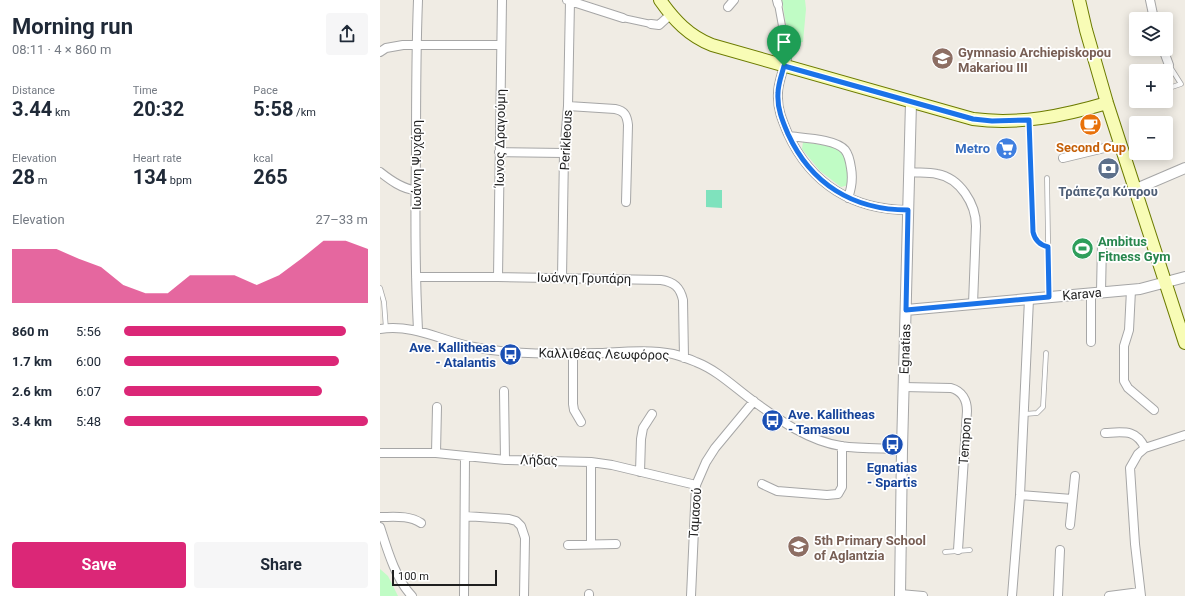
<!DOCTYPE html>
<meta charset="utf-8">
<style>
:root{--surface:#fff;--page:#f6f6f7;--text:#1f2937;--muted:#747a83;--accent:#db2777}
body{margin:0;font-family:Roboto,sans-serif;background:var(--page);color:var(--text);height:100vh;display:flex;flex-direction:column;font-size:15px;white-space:nowrap}
*{box-sizing:border-box;margin:0}
p{font-size:13px;color:var(--muted)}
.icon{flex:none;width:22px;height:22px;fill:none;stroke:currentColor;stroke-width:2;stroke-linecap:round;stroke-linejoin:round}
.map{position:relative;flex:1;overflow:hidden}
.panel{display:flex;flex-direction:column;background:var(--surface);width:380px}
.panel>*{flex:none}
.controls{position:absolute;left:749px;top:12px;display:grid;gap:8px}
.controls a{display:grid;place-items:center;width:44px;height:44px;border-radius:4px;background:var(--surface);box-shadow:0 2px 10px #0003;font-size:20px}
.scale{position:absolute;left:12px;bottom:10px;width:105px;box-sizing:border-box;padding-left:4px;border:2px solid #1f1f1f;border-top:0;font-size:11px;line-height:14px;white-space:nowrap;color:#1f1f1f;-webkit-text-stroke:3px #fff;paint-order:stroke}
.pin{position:absolute;display:grid;place-items:center;width:34px;height:34px;color:#fff;margin:-41px -17px;border-radius:50% 50% 50% 0;rotate:-45deg;box-shadow:0 0 4px #0007}
.pin .icon{rotate:45deg}
.round{display:grid;place-items:center;flex:none;width:42px;height:42px;border-radius:4px;background:var(--page)}
.overview{display:flex;align-items:center;justify-content:space-between;height:68px;padding:0 12px}
h1{font-size:22px;font-weight:700;line-height:30px}
.stats{display:grid;grid-template-columns:repeat(3,1fr);gap:6px;height:68px;padding:4px 12px}
.stats div{display:grid;align-content:center}
.stats b{font-size:20px;font-weight:700}
.stats small{font-size:11px;font-weight:400}
.stats p{font-size:11px}
.chart{height:112px;padding:8px 12px}
.chart p{display:flex;justify-content:space-between}
.chart svg{width:100%;height:72px;margin-top:4px;fill:var(--accent);opacity:.7}
.action{display:flex;gap:8px;margin-top:auto;padding:8px 12px}
.action a{flex:1;height:46px;border-radius:4px;background:var(--accent);color:#fff;font-size:16px;font-weight:700;line-height:46px;text-align:center}
.action a+a{background:var(--page);color:var(--text)}
ul{padding:0 12px;list-style:none;font-size:13px}
li{display:grid;grid-template-columns:64px 48px 1fr;align-items:center;height:30px}
li i{height:10px;border-radius:5px;background:var(--accent)}
main{display:flex;flex:1;min-height:0}
.map>svg:first-child{display:block}
.park{fill:#c0fcc5}
.pitch{fill:#7fe2bd}
.lines{fill:none;stroke-linecap:round;stroke-linejoin:round}
.service-casing{stroke:#a6a6a6;stroke-width:5.5}
.pedestrian-casing{stroke:#a6a6a6;stroke-width:8}
.minor-casing{stroke:#a6a6a6;stroke-width:10}
.tertiary-casing{stroke:#a6a6a6;stroke-width:12}
.secondary-casing{stroke:#6c7b00;stroke-width:14}
.service{stroke:#fff;stroke-width:4}
.pedestrian{stroke:#fff;stroke-width:6}
.minor{stroke:#fff;stroke-width:8}
.tertiary{stroke:#fff;stroke-width:10}
.secondary{stroke:#f8fcb6;stroke-width:12}
.route-casing{stroke:#fff;stroke-width:8}
.route{stroke:#1a73e8;stroke-width:5}
.labels{text-anchor:middle;dominant-baseline:central;stroke-width:3.5;stroke-linejoin:round;paint-order:stroke}
.education-label{font-size:13px;font-weight:bold;fill:#785e54;stroke:#fff;text-anchor:start}
.street-label{font-size:13px;fill:#1f1f1f;stroke:#fff}
.food-label{font-size:13px;font-weight:bold;fill:#c56008;stroke:#fff}
.shop-label{font-size:13px;font-weight:bold;fill:#366cbe;stroke:#fff;text-anchor:end}
.service-label{font-size:13px;font-weight:bold;fill:#4e5e75;stroke:#fff}
.leisure-label{font-size:13px;font-weight:bold;fill:#27864d;stroke:#fff;text-anchor:start}
.transit-label{font-size:13px;font-weight:bold;fill:#164399;stroke:#fff;text-anchor:end}
</style>
<main>
<section class="panel">
<div class="overview"><div><h1>Morning run</h1><p>08:11 · 4 × 860 m</p></div><a class="round"><svg class="icon" aria-label="share" viewBox="0 0 24 24"><path d="M12 15V3M7 8l5-5 5 5M5 13v7h14v-7"/></svg></a></div>
<div class="stats">
<div><p>Distance</p><b>3.44<small> km</small></b></div>
<div><p>Time</p><b>20:32</b></div>
<div><p>Pace</p><b>5:58<small> /km</small></b></div>
</div>
<div class="stats">
<div><p>Elevation</p><b>28<small> m</small></b></div>
<div><p>Heart rate</p><b>134<small> bpm</small></b></div>
<div><p>kcal</p><b>265</b></div>
</div>
<div class="chart"><p><span>Elevation</span>27–33 m</p>
<svg viewBox="0 0 160 44" preserveAspectRatio="none"><path d="M0 44V11L10 11L20 11L30 17L40 22L50 33L60 38L70 38L80 27L90 27L100 27L110 33L120 27L130 17L140 6L150 6L160 11V44z"/></svg>
</div>
<ul>
<li><b>860 m</b>5:56<i style="width:91%"></i></li>
<li><b>1.7 km</b>6:00<i style="width:88%"></i></li>
<li><b>2.6 km</b>6:07<i style="width:81%"></i></li>
<li><b>3.4 km</b>5:48<i style="width:100%"></i></li>
</ul>
<div class="action"><a>Save</a><a>Share</a></div>
</section>
<div class="map">
<svg width="805" height="596" viewBox="0 0 805 596">
<rect width="100%" height="100%" fill="#f0ece4"/>
<path class="park" d="M402,0h23l1,9 -3,33 -14,2z
M423,142l32,5 10,9 4,29 -8,2 -21,-16 -18,-22z
M0,569l8,7 10,20h-18z"/>
<path class="pitch" d="M326,190h16v18l-16,-1z"/>
<g class="lines">
<defs>
<path id="service" d="M786,89l15,-5 -12,-19
M649,121l4,111c2,9 7,13 15,15
M745,155l11,-3
M667,178l2,119
M0,288l4,14 2,27
M645,414l12,-1 6,-6 3,-54
M565,552l25,-2"/>
<path id="pedestrian" d="M398,4l10,55 -4,7
M243,18l28,6"/>
<path id="minor" d="M187,0l56,18
M397,0l1,4
M770,0l4,19
M348,7l6,-7
M271,24l8,1 11,-10
M783,49l6,16
M0,52l6,-4 17,-3h98
M404,66c-2,8 -6,18 -6,27 -1,15 4,27 10,41 23,50 65,76 120,76
M188,106l47,3c10,2 12,7 13,16l-2,77
M409,136c14,2 47,3 56,14 4,5 5,11 6,18 2,11 1,19 -3,30
M119,152l65,1
M683,158l58,-14
M0,172c10,8 22,17 35,18
M529,172c9,1 19,0 28,2 23,4 39,30 39,52l-3,78
M36,277h82l163,3c13,2 19,7 22,20l1,58
M118,277l4,-277
M182,278l2,-125 4,-47 2,-105
M751,290l-2,40 -5,16v35l4,7 26,22
M721,292l1,-49
M0,329c36,-5 61,12 94,18 40,8 83,7 124,6 22,-1 53,-4 75,1 8,2 16,5 23,8 23,9 40,27 60,41 25,18 53,38 85,43 20,3 41,2 61,3
M38,330c-3,-59 -3,-119 -2,-178 0,-51 0,-101 2,-152
M711,342v-48
M193,353v51l1,6 7,12
M523,387l48,1c11,3 16,12 16,23l-9,139
M124,391l1,69
M725,433c19,-1 31,-4 40,15
M0,453h56l69,7 86,2 21,3 84,20
M56,453l1,-46
M211,462v82
M260,472l1,-33 2,-11 9,-14
M382,484l15,7 50,4 11,-1 4,-7v-41
M640,495l52,4
M85,516l44,3 7,2 5,5 4,12 -1,58
M0,517c14,0 29,-2 41,6
M690,525l5,-49
M0,527c7,22 16,53 32,69
M188,545l48,-1
M520,594l23,2
M84,596l1,-139
M209,596v-2
M311,596l5,-111 10,-23 9,-14 39,-47
M632,596l8,-101 9,-196
M678,596l2,-46
M729,596l31,-4
M761,596l-6,-52 -5,-76 8,-14 7,-6 40,-13"/>
<path id="tertiary" d="M756,189l49,-21
M526,310l234,-21 45,-12
M520,596l2,-147 9,-347"/>
<path id="secondary" d="M280,0c14,20 29,36 52,45l261,74c46,6 90,-3 134,-16
M699,0l7,30 21,73 78,240"/>
</defs>
<use href="#service" class="service-casing"/>
<use href="#pedestrian" class="pedestrian-casing"/>
<use href="#minor" class="minor-casing"/>
<use href="#tertiary" class="tertiary-casing"/>
<use href="#secondary" class="secondary-casing"/>
<use href="#service" class="service"/>
<use href="#pedestrian" class="pedestrian"/>
<use href="#minor" class="minor"/>
<use href="#tertiary" class="tertiary"/>
<use href="#secondary" class="secondary"/>
</g>
<g class="lines">
<defs>
<path id="route" d="M404,66l189,53 19,2 37,-1 4,112c2,9 7,13 15,15l1,50 -143,13 2,-100c-55,0 -97,-26 -120,-76 -6,-14 -11,-26 -10,-41 0,-9 4,-19 6,-27z"/>
</defs>
<use href="#route" class="route-casing"/>
<use href="#route" class="route"/>
</g>
<defs>
<symbol id="school-disc" viewBox="-11 -11 22 22"><circle r="9.5" fill="#8d6e63" stroke="#fff"/><path d="M0-5L7-2L0 1L-7-2ZM-4 1L0 2.5L4 1V4Q0 6-4 4Z" fill="#fff"/></symbol>
<symbol id="cafe-disc" viewBox="-11 -11 22 22"><circle r="9.5" fill="#e8710a" stroke="#fff"/><path d="M-5.5-4.5H6V0H3Q3 3.5 0 3.5H-2.5Q-5.5 3.5-5.5 0ZM3-3.2v2h1.7v-2ZM-6 4.5H4V6H-6Z" fill="#fff"/></symbol>
<symbol id="supermarket-disc" viewBox="-11 -11 22 22"><circle r="9.5" fill="#3f7fe0" stroke="#fff"/><path d="M-6-5.5h2.5l.6 2H6L4.5 2H-2.5L-4.4-4H-6ZM-1.5 3.2a1.3 1.3 0 1 0 .1 0ZM3 3.2a1.3 1.3 0 1 0 .1 0Z" fill="#fff"/></symbol>
<symbol id="bank-disc" viewBox="-11 -11 22 22"><circle r="9.5" fill="#5c6f8a" stroke="#fff"/><path d="M-6-4H6V4H-6ZM0-2.3a2.3 2.3 0 1 0 0 4.6a2.3 2.3 0 1 0 0-4.6Z" fill="#fff"/></symbol>
<symbol id="stadium-disc" viewBox="-11 -11 22 22"><circle r="9.5" fill="#2e9e5b" stroke="#fff"/><path d="M0-5a6.5 5 0 1 0 0 10a6.5 5 0 1 0 0-10ZM-3.5-1.8h7v3.6h-7Z" fill="#fff"/></symbol>
<symbol id="bus-disc" viewBox="-11 -11 22 22"><circle r="9.5" fill="#1a4fb4" stroke="#fff"/><path d="M-5-6H5V4H4V6H2V4H-2V6H-4V4H-5ZM-3.5-4V0h7V-4ZM-3.5 1.2v1.5H-2V1.2ZM2 1.2v1.5H3.5V1.2Z" fill="#fff"/></symbol>
</defs>
<g fill-rule="evenodd">
<use href="#school-disc" x="550" y="46" width="25" height="25"/>
<use href="#cafe-disc" x="698" y="112" width="25" height="25"/>
<use href="#supermarket-disc" x="614" y="136" width="25" height="25"/>
<use href="#bank-disc" x="716" y="156" width="25" height="25"/>
<use href="#stadium-disc" x="690" y="236" width="25" height="25"/>
<use href="#bus-disc" x="118" y="342" width="25" height="25"/>
<use href="#bus-disc" x="380" y="408" width="25" height="25"/>
<use href="#bus-disc" x="500" y="432" width="25" height="25"/>
<use href="#school-disc" x="406" y="534" width="25" height="25"/>
</g>
<g class="labels">
<g class="education-label">
<text x="578" y="52">Gymnasio Archiepiskopou<tspan x="578" dy="15">Makariou III</tspan></text>
<text x="434" y="540">5th Primary School<tspan x="434" dy="15">of Aglantzia</tspan></text>
</g>
<g class="street-label">
<text transform="translate(120 138) rotate(-89)">Ίωνος Δραγούμη</text>
<text transform="translate(186 140) rotate(-87)">Perikleous</text>
<text transform="translate(36 165) rotate(-90)">Ιωάννη Ψυχάρη</text>
<text transform="translate(204 278) rotate(1)">Ιωάννη Γρυπάρη</text>
<text transform="translate(702 294) rotate(-5)">Karava</text>
<text transform="translate(525 349) rotate(-88)">Egnatias</text>
<text transform="translate(224 354) rotate(1)">Καλλιθέας Λεωφόρος</text>
<text transform="translate(585 441) rotate(-86)">Tempon</text>
<text transform="translate(159 460) rotate(1)">Λήδας</text>
<text transform="translate(315 513) rotate(-86)">Ταμασού</text>
</g>
<g class="food-label">
<text x="711" y="147">Second Cup</text>
</g>
<g class="shop-label">
<text x="610" y="148">Metro</text>
</g>
<g class="service-label">
<text x="728" y="191">Τράπεζα Κύπρου</text>
</g>
<g class="leisure-label">
<text x="718" y="241">Ambitus<tspan x="718" dy="15">Fitness Gym</tspan></text>
</g>
<g class="transit-label">
<text x="116" y="347">Ave. Kallitheas<tspan x="116" dy="15">- Atalantis</tspan></text>
<text x="408" y="414" text-anchor="start">Ave. Kallitheas<tspan x="408" dy="15">- Tamasou</tspan></text>
<text x="512" y="467" text-anchor="middle">Egnatias<tspan x="512" dy="15">- Spartis</tspan></text>
</g>
</g>
</svg>
<div class="controls">
<a><svg class="icon" aria-label="layers" viewBox="0 0 24 24"><path d="M12 4l9 5-9 5-9-5zM3 14l9 5 9-5"/></svg></a>
<a>+</a>
<a>−</a>
</div>
<div class="scale">100 m</div>
<div class="pin" style="left:404px;top:66px;background:#1e9e55"><svg class="icon" aria-label="arrive" viewBox="0 0 24 24"><path d="M6 21V4h12l-3 4 3 4H6"/></svg></div>
</div>
</main>
